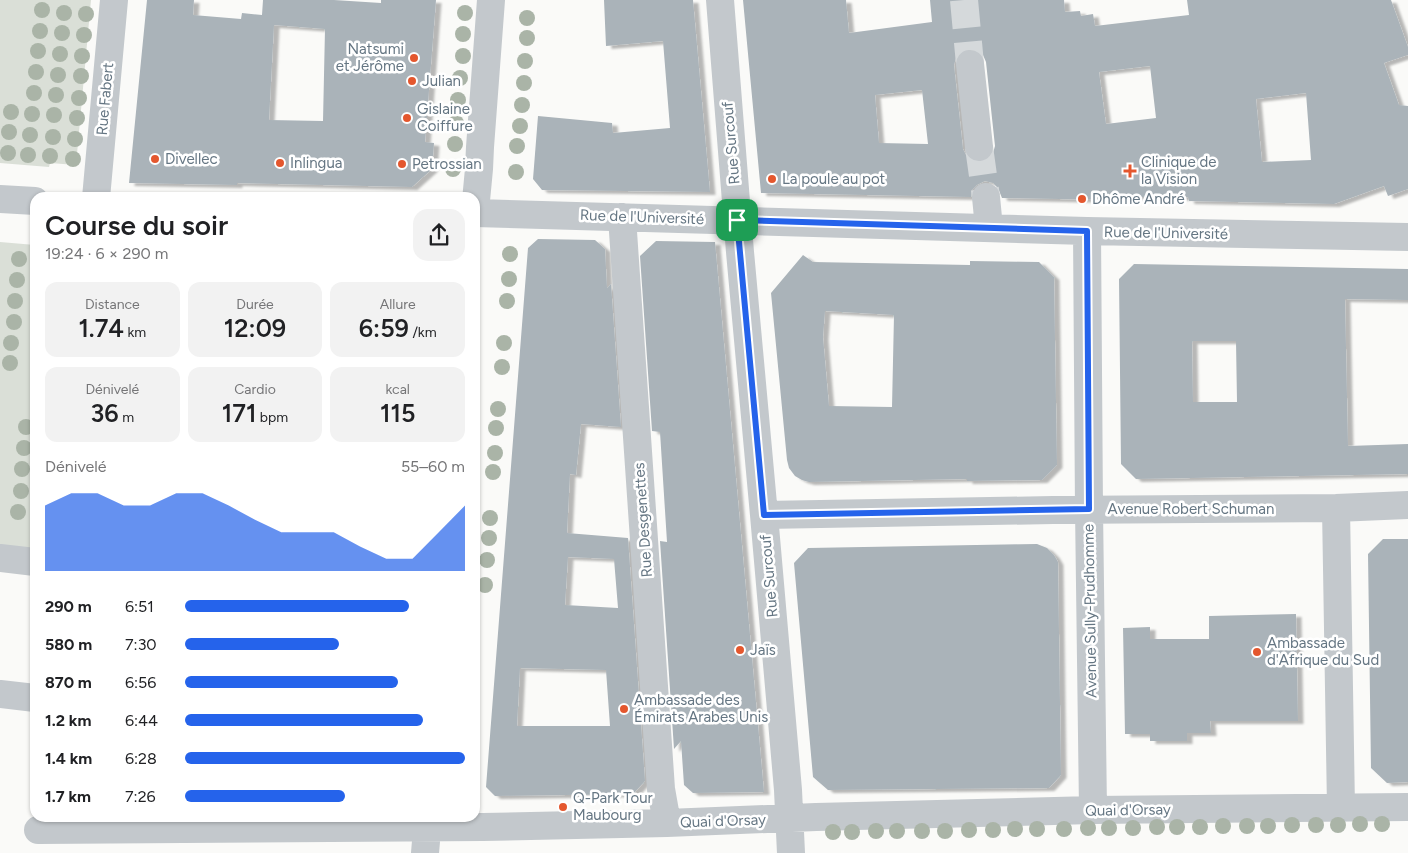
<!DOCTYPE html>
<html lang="fr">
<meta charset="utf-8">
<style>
:root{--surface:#fff;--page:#f2f2f2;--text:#202124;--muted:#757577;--accent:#2563eb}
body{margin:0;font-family:Figtree,sans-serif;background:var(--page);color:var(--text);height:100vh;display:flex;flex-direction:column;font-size:19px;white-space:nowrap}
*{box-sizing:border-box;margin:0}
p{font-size:16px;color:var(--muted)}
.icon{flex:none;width:28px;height:28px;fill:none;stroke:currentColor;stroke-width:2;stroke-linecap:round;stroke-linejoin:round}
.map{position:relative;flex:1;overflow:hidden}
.side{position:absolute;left:30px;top:192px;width:450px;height:630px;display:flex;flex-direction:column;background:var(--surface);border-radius:15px;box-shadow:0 1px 4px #0004}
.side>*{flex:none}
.pin{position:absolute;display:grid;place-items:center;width:42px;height:42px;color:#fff;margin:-21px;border-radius:10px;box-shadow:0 2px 8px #0006}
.round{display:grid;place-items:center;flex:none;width:52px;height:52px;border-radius:15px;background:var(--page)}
.overview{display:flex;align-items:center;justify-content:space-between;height:85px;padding:0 15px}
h1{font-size:28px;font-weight:600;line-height:38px}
.figures{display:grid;grid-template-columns:repeat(3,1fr);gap:8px;height:85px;padding:5px 15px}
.figures div{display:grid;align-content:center;border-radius:12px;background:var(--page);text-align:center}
.figures b{font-size:25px;font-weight:600}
.figures small{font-size:14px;font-weight:400}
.figures p{font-size:14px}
.chart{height:140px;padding:10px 15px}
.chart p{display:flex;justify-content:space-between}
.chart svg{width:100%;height:90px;margin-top:5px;fill:var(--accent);opacity:.7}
ul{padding:0 15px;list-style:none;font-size:16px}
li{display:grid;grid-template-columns:80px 60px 1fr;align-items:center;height:38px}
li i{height:12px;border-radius:6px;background:var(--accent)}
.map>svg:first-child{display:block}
.green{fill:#dadfd7}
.building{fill:#aab3b9;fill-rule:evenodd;filter:url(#shadow)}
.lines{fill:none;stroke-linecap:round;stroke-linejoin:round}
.minor-tunnel{stroke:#d5d9db;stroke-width:28;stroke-dasharray:28 14;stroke-linecap:butt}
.minor{stroke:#c3c8cc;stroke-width:28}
.tree{fill:#aab4a7}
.route-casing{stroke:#fff;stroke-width:10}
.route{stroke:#2563eb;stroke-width:6}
.poi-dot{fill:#e4572e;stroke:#fff;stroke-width:2}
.labels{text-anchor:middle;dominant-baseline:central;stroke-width:5;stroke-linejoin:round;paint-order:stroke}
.poi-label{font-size:15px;fill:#657683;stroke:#fff;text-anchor:start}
.street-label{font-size:15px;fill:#657683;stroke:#fff}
</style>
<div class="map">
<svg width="1408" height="853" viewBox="0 0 1408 853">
<defs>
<filter id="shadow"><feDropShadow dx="5.5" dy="3" stdDeviation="1" flood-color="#0004"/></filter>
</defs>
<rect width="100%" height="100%" fill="#fafaf8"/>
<path class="green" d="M0,0h91l-15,165 -26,-2 -1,4 -49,-4z
M0,242l35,3v306l-35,-3z"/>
<path class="building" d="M147,0h47l-1,15 48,4 1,-6 20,2 1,-15h71l47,3v-3h55l-11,142 9,1 -2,26 -20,18 -175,-4v2l-108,-2zM274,25l51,4 -2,92 -54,-1z
M604,0h89l17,192 -168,-2 -9,-11 5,-63 74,7 1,10 57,-5 -7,-87 -57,5z
M743,0h103l3,33 83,-11 -2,-22h134l1,12 15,-1 1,5 12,-2 2,12 94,-11 -2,-15h204l17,47v8l-24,8 15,42 9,1v83l-20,7 -4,-10 -50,18 -145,-3 -1,-4 -25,2v-4l-51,5 -110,-2 -4,-10 -5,-5 -8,-2 -8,4 -5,5 -1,7 -210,-4zM968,49l9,1 6,5 3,7 9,84 -2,7 -4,6 -9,4 -7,-2 -6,-4 -4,-8 -9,-84 2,-7 4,-6zM1150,66l6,52 -50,6 -7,-52zM922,90l6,54 -49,-1 -4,-48zM1306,93l5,67 -49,2 -6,-63z
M538,239l57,1 10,9 2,39 4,-4 10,143 -40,-3 -5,51 -6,-1 -3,59 61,5 17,243 -12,13 -138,2 -9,-9 42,-539zM568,557l46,2 4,49 -53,-3zM520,668l86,2 4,56h-93z
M656,241l59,1 49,550 -71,1 -9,-8 -3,-44 -7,8 -14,-208 7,1 -7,-110 -8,-1 -12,-175z
M803,255l10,7 157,3v-4l69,1 15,15 3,188 -15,15 -75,1v-2l-158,3 -7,-2 -7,-4 -6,-8 -2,-8 -16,-167zM825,311l69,4 -2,92 -63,-1 -6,-69z
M1134,264l274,5v31l-63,-1 3,147 60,-2v30l-272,5 -15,-15 -2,-185zM1192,341h44l1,61h-44z
M1383,539h25v243l-21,1 -16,-15 -3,-214z
M1037,544l10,4 7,7 4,7 3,213 -12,13 -221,2 -15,-13 -19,-214 14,-15z
M1296,614l2,107h-88l1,12h-24v8h-37v-7h-25l-2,-106 27,-1v12h59v-23z"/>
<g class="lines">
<path class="minor-tunnel" d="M964,0l6,64
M979,147l7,50"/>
<path class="minor" d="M720,0l20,252 24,263 24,275 3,63
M970,64l9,83
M986,197l3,31
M96,198l18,-198
M0,199l35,2
M475,211l4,-42 1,-22 11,-147
M475,213l612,18 321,6
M622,217l39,572 6,34
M1087,231l2,278 4,301
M1336,508l5,300
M764,515l289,-5 283,-2 72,-3
M0,558l35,4
M0,694l35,4
M38,830l445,-3 184,-4 149,-6 277,-7 315,-3
M425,853l3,-35"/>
</g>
<g class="tree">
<circle cx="42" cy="10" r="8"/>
<circle cx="64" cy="13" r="8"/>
<circle cx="465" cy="13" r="8"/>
<circle cx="86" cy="14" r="8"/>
<circle cx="527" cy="18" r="8"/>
<circle cx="40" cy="31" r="8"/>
<circle cx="62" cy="33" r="8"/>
<circle cx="463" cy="34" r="8"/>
<circle cx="84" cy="35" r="8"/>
<circle cx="527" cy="38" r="8"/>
<circle cx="38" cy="51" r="8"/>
<circle cx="60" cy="54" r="8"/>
<circle cx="82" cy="56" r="8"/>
<circle cx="463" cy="56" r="8"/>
<circle cx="525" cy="61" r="8"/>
<circle cx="36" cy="72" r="8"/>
<circle cx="58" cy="75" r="8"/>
<circle cx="81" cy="76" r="8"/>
<circle cx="460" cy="78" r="8"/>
<circle cx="524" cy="83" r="8"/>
<circle cx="34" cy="93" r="8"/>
<circle cx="56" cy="95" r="8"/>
<circle cx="79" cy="98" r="8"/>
<circle cx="458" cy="100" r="8"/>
<circle cx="522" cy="105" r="8"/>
<circle cx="11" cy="112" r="8"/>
<circle cx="32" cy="114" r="8"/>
<circle cx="54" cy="115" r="8"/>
<circle cx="77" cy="118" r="8"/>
<circle cx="456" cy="123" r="8"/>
<circle cx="520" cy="126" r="8"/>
<circle cx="9" cy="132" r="8"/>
<circle cx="30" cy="135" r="8"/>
<circle cx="53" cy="137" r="8"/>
<circle cx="75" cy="139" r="8"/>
<circle cx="455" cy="144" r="8"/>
<circle cx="517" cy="146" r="8"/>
<circle cx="8" cy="153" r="8"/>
<circle cx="28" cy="155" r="8"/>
<circle cx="50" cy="156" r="8"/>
<circle cx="73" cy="159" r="8"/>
<circle cx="453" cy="169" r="8"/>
<circle cx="516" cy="172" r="8"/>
<circle cx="510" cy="254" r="8"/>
<circle cx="19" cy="259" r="8"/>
<circle cx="509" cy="279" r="8"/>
<circle cx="17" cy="280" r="8"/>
<circle cx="15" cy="301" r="8"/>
<circle cx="507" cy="301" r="8"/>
<circle cx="14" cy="322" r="8"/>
<circle cx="11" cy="343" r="8"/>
<circle cx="504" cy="343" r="8"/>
<circle cx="10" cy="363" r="8"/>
<circle cx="502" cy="367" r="8"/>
<circle cx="498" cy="409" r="8"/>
<circle cx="26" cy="427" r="8"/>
<circle cx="496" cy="428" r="8"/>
<circle cx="24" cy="448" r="8"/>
<circle cx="495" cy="453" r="8"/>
<circle cx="22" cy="469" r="8"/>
<circle cx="493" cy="472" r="8"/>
<circle cx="21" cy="491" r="8"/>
<circle cx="18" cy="512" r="8"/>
<circle cx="490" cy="518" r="8"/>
<circle cx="489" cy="538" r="8"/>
<circle cx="487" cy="560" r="8"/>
<circle cx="485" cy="585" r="8"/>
<circle cx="1360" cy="824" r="8"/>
<circle cx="1382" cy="824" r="8"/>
<circle cx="1292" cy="825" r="8"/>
<circle cx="1316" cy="825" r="8"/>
<circle cx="1338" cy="825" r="8"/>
<circle cx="1223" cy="826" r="8"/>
<circle cx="1247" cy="826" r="8"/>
<circle cx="1268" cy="826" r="8"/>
<circle cx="1157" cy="827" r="8"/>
<circle cx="1177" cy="827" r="8"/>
<circle cx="1200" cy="827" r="8"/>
<circle cx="1088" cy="828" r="8"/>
<circle cx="1109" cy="828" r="8"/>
<circle cx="1133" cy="828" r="8"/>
<circle cx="1015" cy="829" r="8"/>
<circle cx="1037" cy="829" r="8"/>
<circle cx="1064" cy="829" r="8"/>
<circle cx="969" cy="830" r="8"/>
<circle cx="993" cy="830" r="8"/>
<circle cx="876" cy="831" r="8"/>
<circle cx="897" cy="831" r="8"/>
<circle cx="922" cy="831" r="8"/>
<circle cx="945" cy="831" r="8"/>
<circle cx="833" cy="832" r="8"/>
<circle cx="852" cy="832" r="8"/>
</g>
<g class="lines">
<defs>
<path id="route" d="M737,220l350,11 2,278 -325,6z"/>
</defs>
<use href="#route" class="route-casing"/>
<use href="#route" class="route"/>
</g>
<g class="poi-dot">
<circle cx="414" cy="58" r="5"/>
<circle cx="412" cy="81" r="5"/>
<circle cx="407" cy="118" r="5"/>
<circle cx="155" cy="159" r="5"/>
<circle cx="280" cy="163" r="5"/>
<circle cx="402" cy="164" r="5"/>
<path d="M1127.5 163.5h5v5h5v5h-5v5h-5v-5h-5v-5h5z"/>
<circle cx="772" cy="179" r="5"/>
<circle cx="1082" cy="199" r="5"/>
<circle cx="740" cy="650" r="5"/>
<circle cx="1257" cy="652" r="5"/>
<circle cx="624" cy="709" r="5"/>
<circle cx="563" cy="807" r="5"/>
</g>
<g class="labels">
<g class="poi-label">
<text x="404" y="49" text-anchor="end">Natsumi<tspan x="404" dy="17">et Jérôme</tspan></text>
<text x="422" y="81">Julian</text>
<text x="417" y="109">Gislaine<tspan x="417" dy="17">Coiffure</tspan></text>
<text x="165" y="159">Divellec</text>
<text x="1141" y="162">Clinique de<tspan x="1141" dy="17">la Vision</tspan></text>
<text x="290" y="163">Inlingua</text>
<text x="412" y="164">Petrossian</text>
<text x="782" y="179">La poule au pot</text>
<text x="1092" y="199">Dhôme André</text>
<text x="1267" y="643">Ambassade<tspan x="1267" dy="17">d'Afrique du Sud</tspan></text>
<text x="750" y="650">Jaïs</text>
<text x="634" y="700">Ambassade des<tspan x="634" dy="17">Émirats Arabes Unis</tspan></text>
<text x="573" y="798">Q-Park Tour<tspan x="573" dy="17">Maubourg</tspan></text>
</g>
<g class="street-label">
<text transform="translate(105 99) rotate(-85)">Rue Fabert</text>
<text transform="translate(731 143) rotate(-95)">Rue Surcouf</text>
<text transform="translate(642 217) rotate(2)">Rue de l'Université</text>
<text transform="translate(1166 233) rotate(1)">Rue de l'Université</text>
<text x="1191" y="509">Avenue Robert Schuman</text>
<text transform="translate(643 520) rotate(-94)">Rue Desgenettes</text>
<text transform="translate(769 576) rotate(-95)">Rue Surcouf</text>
<text transform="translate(1090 611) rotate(-91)">Avenue Sully-Prudhomme</text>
<text transform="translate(1128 810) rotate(-1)">Quai d'Orsay</text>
<text transform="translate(723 821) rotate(-2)">Quai d'Orsay</text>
</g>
</g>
</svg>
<div class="pin" style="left:737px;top:220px;background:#1e9e55"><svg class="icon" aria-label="arrive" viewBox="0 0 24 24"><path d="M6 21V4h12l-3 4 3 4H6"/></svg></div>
<section class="side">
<div class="overview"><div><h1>Course du soir</h1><p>19:24 · 6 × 290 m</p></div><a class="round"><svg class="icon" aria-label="share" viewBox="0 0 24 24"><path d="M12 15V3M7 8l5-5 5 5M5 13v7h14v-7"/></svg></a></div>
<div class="figures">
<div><p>Distance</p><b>1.74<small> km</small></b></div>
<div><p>Durée</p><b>12:09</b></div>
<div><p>Allure</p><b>6:59<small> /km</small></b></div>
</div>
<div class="figures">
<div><p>Dénivelé</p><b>36<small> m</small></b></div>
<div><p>Cardio</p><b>171<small> bpm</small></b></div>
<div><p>kcal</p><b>115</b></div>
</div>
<div class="chart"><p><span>Dénivelé</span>55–60 m</p>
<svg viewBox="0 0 160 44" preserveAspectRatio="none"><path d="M0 44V12L10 6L20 6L30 12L40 12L50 6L60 6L70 12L80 19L90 25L100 25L110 25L120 32L130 38L140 38L150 25L160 12V44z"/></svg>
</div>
<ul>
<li><b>290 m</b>6:51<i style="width:80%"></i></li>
<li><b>580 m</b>7:30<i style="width:55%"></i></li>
<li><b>870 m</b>6:56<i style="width:76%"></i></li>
<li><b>1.2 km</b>6:44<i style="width:85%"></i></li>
<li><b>1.4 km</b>6:28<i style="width:100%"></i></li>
<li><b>1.7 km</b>7:26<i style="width:57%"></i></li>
</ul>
</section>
</div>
